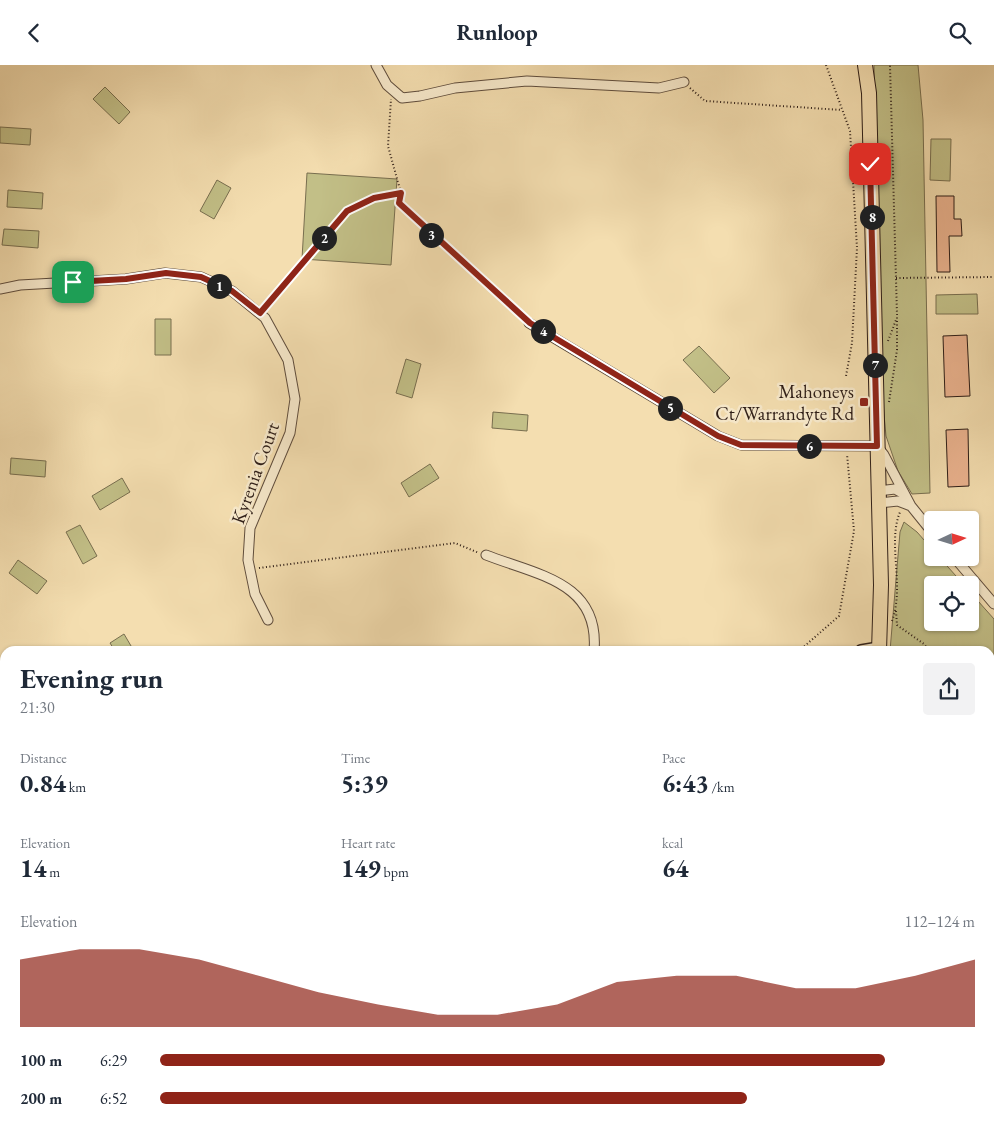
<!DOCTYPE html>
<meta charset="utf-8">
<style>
:root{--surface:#fff;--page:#f2f2f3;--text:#1f2937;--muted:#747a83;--accent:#8f2418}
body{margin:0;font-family:"EB Garamond",serif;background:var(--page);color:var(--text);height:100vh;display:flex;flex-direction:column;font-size:19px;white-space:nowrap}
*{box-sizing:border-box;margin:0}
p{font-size:16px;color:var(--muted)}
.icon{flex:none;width:28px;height:28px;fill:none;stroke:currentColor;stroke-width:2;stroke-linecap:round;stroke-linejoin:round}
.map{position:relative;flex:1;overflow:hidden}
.drawer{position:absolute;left:0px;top:581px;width:995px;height:481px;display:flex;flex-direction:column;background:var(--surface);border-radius:15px 15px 0 0;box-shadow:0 1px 4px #0004}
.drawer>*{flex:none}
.needle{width:32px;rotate:86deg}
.buttons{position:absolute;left:924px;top:446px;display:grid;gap:10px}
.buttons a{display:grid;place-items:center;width:55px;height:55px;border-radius:5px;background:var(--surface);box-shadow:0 1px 4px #0004;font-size:25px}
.pin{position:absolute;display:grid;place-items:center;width:42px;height:42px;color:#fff;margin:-21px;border-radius:10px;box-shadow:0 2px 8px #0006}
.km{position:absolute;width:25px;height:25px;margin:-12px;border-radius:50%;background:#222;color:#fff;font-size:14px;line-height:25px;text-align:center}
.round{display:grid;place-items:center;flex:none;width:52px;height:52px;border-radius:5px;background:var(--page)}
.head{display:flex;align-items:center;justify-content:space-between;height:85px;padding:0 20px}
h1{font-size:28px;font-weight:700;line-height:38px}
.figures{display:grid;grid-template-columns:repeat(3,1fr);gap:8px;height:85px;padding:5px 20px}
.figures div{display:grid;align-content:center}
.figures b{font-size:25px;font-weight:700}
.figures small{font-size:14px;font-weight:400}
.figures p{font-size:14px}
.chart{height:140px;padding:10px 20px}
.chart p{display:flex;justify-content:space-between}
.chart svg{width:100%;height:90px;margin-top:5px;fill:var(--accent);opacity:.7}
ul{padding:0 20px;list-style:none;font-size:16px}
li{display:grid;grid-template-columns:80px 60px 1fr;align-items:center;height:38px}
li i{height:12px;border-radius:6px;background:var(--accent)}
header{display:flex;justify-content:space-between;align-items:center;height:65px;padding:0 20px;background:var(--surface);font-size:22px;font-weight:700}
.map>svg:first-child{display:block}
.green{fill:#c2bf87;stroke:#786e4f}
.building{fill:#ebb38f;stroke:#2d1d17}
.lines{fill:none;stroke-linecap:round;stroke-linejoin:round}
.minor-casing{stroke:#5f4d3d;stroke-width:11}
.secondary-casing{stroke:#2d1d17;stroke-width:14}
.primary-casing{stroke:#2d1d17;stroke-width:16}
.path{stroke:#2d1d17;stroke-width:2;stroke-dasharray:1 2.5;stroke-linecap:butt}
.minor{stroke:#f8eacc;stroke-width:9}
.secondary{stroke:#f8eacc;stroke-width:11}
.primary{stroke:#f4deb0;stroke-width:14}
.route-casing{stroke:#fff;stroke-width:10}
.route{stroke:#8f2418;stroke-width:6}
.poi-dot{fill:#8f2418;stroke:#f8eacc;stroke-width:2}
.labels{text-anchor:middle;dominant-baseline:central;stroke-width:5;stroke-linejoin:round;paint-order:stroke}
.poi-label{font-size:19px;fill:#2d1d17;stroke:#f8eacc;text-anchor:end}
.street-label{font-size:19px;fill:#2d1d17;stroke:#f8eacc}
</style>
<header><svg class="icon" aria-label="back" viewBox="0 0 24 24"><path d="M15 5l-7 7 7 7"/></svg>Runloop<svg class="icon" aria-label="search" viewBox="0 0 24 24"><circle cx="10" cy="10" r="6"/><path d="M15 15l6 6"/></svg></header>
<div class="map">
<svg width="994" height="1062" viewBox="0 0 994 1062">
<rect width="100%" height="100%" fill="#f4deb0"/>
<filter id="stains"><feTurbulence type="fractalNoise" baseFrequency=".004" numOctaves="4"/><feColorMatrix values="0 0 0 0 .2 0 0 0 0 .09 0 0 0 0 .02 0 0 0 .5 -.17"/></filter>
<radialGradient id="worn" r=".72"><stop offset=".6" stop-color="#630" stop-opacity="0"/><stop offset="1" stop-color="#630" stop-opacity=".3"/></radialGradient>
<path class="green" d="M874,0h44l5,55 7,373 -18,1 -14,-23 -12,-35 -5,-54z
M105,22l25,25 -11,12 -26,-25z
M0,62l31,2 -1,16 -30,-2z
M931,74h20l-1,42 -20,-1z
M307,108l90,6 -6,86 -89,-6z
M217,115l14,8 -17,31 -14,-8z
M8,125l35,3 -1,16 -35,-2z
M4,164l35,2 -1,17 -36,-3z
M977,229l1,20h-42v-19z
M155,254h16v36h-16z
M699,281l31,32 -16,15 -31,-33z
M406,294l15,5 -9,34 -16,-5z
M493,347l35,3 -1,16 -35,-3z
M11,393l35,3 -1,16 -35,-3z
M430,399l9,14 -30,19 -8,-14z
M122,413l8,14 -30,18 -8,-14z
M904,457l13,10 15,17v8l8,1 24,27h-32v38h38v-31l24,27v154l-4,2v-124h-100l10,-119z
M80,460l17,31 -14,8 -17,-32z
M18,495l29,21 -10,13 -28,-21z
M124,569l10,17h-19l-5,-8z"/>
<path class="building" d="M936,131h18v23h7l1,17h-13l1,36h-13z
M967,270l3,61 -25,1 -2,-61z
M968,364l1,57 -21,1 -2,-57z"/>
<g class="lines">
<defs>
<path id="minor" d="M376,0l11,20 15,13 18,-2 35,-8 72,-7 132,7 25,-6
M0,224l20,-4 106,-6 39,-6 36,4 31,14 33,27 23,42 7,39 -5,34 -40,95 -2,32 7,34 13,26
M529,258l189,113 23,9 136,1 7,9 27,51 21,26
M878,426l17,-2 9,5
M879,438l19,-2 13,5
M486,490c51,20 114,27 108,96
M954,492l40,47
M990,717l4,-2
M797,1058l6,4
M890,1058l5,4
M104,1062v-4"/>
<path id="secondary" d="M861,586l18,-3
M0,667l5,4"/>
<path id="primary" d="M865,0l4,28 12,492 -2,66
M944,1058l13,4"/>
</defs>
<use href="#minor" class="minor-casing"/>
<use href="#secondary" class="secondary-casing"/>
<use href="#primary" class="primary-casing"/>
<path class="path" d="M826,0l24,66 7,117 -5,95 -6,33
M690,23l15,13 137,9
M401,128l-2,10 123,113
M896,213l98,-1
M265,243l82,-97 27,-13 27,-5 -13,-47 3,-47
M888,276l8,-21
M889,337l8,-52v-35l-7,-250
M259,503l196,-25 24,10
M896,546l1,14 27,19 5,7
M892,556c13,-36 -5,-77 8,-109
M799,586l40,-35 15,-85 -7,-77
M990,673h4"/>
<use href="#minor" class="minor"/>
<use href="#secondary" class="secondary"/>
<use href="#primary" class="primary"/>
</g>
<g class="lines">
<defs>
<path id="route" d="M73,217l53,-3 40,-6 35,4 31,14 28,22 87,-102 27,-13 27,-5 -2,10 131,120 188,113 23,9 136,1 -7,-282"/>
</defs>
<use href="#route" class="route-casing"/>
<use href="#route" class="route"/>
</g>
<rect class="poi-dot" x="859" y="332" width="10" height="10" rx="2.5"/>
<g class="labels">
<g class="poi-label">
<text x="854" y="326">Mahoneys<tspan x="854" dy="22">Ct/Warrandyte Rd</tspan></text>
</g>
<g class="street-label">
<text transform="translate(255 408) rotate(-70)">Kyrenia Court</text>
</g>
</g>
<rect width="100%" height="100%" filter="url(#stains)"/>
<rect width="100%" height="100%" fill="url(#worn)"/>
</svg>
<div class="buttons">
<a><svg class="needle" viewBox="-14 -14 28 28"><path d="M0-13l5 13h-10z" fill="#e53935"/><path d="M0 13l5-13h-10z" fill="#747a83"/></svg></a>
<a><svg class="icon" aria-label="locate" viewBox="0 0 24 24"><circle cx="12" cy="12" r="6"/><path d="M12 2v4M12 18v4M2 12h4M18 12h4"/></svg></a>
</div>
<div class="pin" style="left:73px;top:217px;background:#1e9e55"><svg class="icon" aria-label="arrive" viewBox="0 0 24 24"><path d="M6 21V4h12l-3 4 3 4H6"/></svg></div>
<div class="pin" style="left:870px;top:99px;background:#d93025"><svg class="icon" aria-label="check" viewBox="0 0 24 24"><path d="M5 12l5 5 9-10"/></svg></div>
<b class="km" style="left:219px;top:221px">1</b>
<b class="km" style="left:324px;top:173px">2</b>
<b class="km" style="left:431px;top:170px">3</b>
<b class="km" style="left:543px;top:266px">4</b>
<b class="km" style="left:670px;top:343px">5</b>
<b class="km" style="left:809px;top:381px">6</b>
<b class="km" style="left:875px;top:300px">7</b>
<b class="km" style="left:872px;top:152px">8</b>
<section class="drawer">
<div class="head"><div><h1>Evening run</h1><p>21:30</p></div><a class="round"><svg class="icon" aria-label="share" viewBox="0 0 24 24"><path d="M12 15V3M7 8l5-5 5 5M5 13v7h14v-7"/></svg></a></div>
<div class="figures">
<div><p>Distance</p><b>0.84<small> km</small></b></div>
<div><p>Time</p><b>5:39</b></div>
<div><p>Pace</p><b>6:43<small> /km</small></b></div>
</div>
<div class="figures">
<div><p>Elevation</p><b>14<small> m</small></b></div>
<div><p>Heart rate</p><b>149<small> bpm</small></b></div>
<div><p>kcal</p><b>64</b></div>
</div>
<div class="chart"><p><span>Elevation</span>112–124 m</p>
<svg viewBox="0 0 160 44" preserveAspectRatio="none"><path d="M0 44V11L10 6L20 6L30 11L40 19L50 27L60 33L70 38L80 38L90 33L100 22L110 19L120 19L130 25L140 25L150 19L160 11V44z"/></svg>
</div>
<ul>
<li><b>100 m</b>6:29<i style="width:89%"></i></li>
<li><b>200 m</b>6:52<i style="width:72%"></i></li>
</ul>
</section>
</div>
